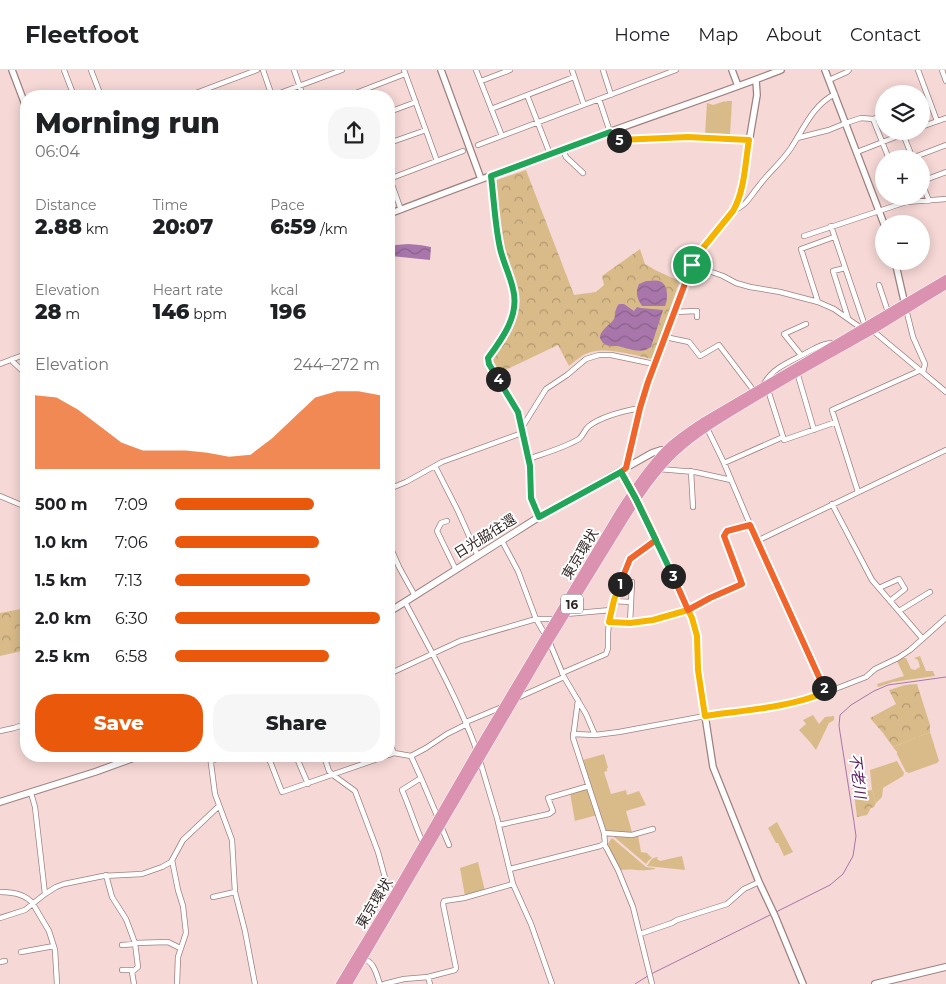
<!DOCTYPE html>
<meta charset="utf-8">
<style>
:root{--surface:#fff;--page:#f6f6f6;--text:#202124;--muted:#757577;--line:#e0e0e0;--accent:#ea580c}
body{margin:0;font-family:Montserrat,"Noto Sans JP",sans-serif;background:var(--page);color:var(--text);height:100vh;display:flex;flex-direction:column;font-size:19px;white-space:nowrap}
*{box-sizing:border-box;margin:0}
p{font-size:16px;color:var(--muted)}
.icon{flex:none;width:28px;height:28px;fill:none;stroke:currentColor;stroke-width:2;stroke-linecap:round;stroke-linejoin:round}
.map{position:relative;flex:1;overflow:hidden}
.panel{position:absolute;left:20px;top:20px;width:375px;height:672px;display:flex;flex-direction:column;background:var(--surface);border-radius:20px;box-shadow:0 2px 12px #0003}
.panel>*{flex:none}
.controls{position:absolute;left:875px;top:15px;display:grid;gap:10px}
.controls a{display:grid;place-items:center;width:55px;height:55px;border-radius:50%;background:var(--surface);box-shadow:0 2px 12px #0003;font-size:25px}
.pin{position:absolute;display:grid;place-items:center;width:42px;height:42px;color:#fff;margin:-21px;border:2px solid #fff;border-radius:50%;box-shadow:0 1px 5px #0007}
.km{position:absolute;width:25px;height:25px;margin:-12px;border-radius:50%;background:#222;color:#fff;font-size:14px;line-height:25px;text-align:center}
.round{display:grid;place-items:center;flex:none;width:52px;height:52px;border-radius:20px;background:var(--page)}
.overview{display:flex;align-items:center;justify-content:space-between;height:85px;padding:0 15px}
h1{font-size:28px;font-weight:800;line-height:38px}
.stats{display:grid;grid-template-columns:repeat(3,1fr);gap:8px;height:85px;padding:5px 15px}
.stats div{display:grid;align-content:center}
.stats b{font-size:21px;font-weight:800}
.stats small{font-size:14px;font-weight:400}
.stats p{font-size:14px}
.chart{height:140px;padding:10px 15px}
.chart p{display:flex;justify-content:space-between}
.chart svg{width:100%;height:90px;margin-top:5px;fill:var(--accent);opacity:.7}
.action{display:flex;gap:10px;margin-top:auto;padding:10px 15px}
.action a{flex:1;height:58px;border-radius:20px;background:var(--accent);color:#fff;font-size:20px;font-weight:800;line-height:58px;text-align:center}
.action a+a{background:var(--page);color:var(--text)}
ul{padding:0 15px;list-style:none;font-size:16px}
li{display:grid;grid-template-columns:80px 60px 1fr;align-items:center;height:38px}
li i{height:12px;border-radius:6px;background:var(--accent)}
header{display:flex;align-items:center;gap:30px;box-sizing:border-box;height:70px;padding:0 25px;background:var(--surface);border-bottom:1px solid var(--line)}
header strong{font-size:24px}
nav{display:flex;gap:28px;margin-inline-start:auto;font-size:18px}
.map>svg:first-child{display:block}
.grass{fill:#d9bb89}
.forest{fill:url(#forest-crowns)}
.water{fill:url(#water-waves)}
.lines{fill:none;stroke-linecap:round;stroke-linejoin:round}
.stream{stroke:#a876aa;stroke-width:1}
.minor-casing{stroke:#9d8280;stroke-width:6}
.tertiary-casing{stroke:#9d8280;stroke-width:8}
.secondary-casing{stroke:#9d8280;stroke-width:8}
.trunk-casing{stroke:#fff;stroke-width:9}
.minor{stroke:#fff;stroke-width:4.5}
.tertiary{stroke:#fff;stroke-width:5.5}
.secondary{stroke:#fff;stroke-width:6}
.trunk{stroke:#db92b0;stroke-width:8}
.split-1-casing{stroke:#fff;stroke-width:10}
.split-2-casing{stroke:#fff;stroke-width:10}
.split-3-casing{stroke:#fff;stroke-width:10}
.split-4-casing{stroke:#fff;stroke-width:10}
.split-5-casing{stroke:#fff;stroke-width:10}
.split-6-casing{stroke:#fff;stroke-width:10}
.split-1{stroke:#f0652b;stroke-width:6}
.split-2{stroke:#f5b400;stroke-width:6}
.split-3{stroke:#f0652b;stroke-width:6}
.split-4{stroke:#22a559;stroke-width:6}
.split-5{stroke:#22a559;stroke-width:6}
.split-6{stroke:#f5b400;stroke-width:6}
.labels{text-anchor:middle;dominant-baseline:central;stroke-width:4;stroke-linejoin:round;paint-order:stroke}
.shield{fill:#fff;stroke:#706868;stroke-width:1}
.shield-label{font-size:12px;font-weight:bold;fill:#322727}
.street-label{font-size:14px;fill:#322727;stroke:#fff}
.water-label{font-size:15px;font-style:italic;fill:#591b5c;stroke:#fff}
</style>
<header>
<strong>Fleetfoot</strong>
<nav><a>Home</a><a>Map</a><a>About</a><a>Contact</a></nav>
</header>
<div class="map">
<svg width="946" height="914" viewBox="0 0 946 914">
<defs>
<pattern id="forest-crowns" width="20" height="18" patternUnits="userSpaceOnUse" patternTransform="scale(1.25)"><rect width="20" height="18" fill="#d9bb89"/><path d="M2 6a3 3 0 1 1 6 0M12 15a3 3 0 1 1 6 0" fill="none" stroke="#b19870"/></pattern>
<pattern id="water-waves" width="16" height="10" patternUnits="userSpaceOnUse" patternTransform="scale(1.25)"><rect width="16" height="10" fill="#a876aa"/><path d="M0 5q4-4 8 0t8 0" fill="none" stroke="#89618a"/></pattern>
</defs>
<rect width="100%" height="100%" fill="#f6d8d6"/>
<path class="grass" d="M725,31v1l2,-1h5l-2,33 8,1v2l-33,-2 2,-32 6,2z
M920,586l6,15h7l2,5 -42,6 -15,5 -1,-3 27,-8 -7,-15 5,-3h4l5,11 4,1 5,-3 -2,-7 -4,-2z
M813,645l6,9 6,-7 9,-1v4l-5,3 -13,27 -6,-8 -11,-12 7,-6 -3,-4z
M930,662l9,29 -2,2 -28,10 -3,-1 -9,-18v-2l-4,-5z
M604,684l4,14h-1v3l-3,1 7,22 15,-4 1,5 12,-4 7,14 -20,6 6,21h-23l-3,-2 -23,-70z
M897,691l7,12 -1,3 -20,12 -1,9 -6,6 -4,-13 -2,-20z
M586,719l3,1 8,25 -22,6 -5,-28z
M777,752l16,30 -9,4 -6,-13h-2l-8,-15z
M638,765l3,17 6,1 5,5 -3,2 -3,4 -33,-28 19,1z
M612,768l34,29 9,1v1c-12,3 -23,-1 -35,1l-13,-25z
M682,786l3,14 -38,-4c4,-5 3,-8 11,-9l-1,2 3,2z
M478,792l7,29 -20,5 -5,-28z"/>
<path class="forest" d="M526,100l48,125 22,-3 8,-7 -2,-9 38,-27 5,15 10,6 22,10 2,3 -27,76c-21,-4 -52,-15 -70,-3 -5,3 -9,7 -13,10l-11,-21 -59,28 -10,-15 10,-12 8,-13 9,-34 -15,-52 -7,-66z
M26,538v42l-26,6v-43z
M917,614l13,41v7l-37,15 -10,-14 -13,-15 26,-14 -7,-14 16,-5z
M872,720l4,13 -2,4 -3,1 -4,7 -10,2 -3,-24z"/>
<path class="water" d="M408,174l12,1 11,2 -1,13 -39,-4 -2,12v-21l7,-2z
M646,211c4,0 9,-1 13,0 10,3 9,18 6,25h-23c-5,-8 -7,-13 -3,-22z
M619,234h5l10,7 3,-4 4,1 22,2 -12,37c-11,8 -23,1 -34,-1 -4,0 -9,1 -12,-2 -2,0 -4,-4 -5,-6 -1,-7 11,-14 14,-19 2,-6 1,-11 5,-15z"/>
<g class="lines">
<path class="stream" d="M776,842l54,-27 13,-11 10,-18 3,-20 -2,-14 -15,-96 1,-11 11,-10 23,-14 14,-6 58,-8
M635,914l16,-10 119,-59"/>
<defs>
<path id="minor" d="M64,0l10,26
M91,0l10,26
M263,0l9,26
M294,0l9,26
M404,0l33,91
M476,0l26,66
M572,0l12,35
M603,0l8,25
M918,0l19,51
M942,0l4,11
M829,10l18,-8 2,-2
M481,11l29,-11
M891,21l2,3
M527,25l23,59
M188,26l69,-26
M272,26l70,-26
M348,26l57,-22
M599,29l11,33 5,8 73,-3 61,3
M491,39l83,-32
M389,42l27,-10
M873,49l11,-4
M921,57l25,-9
M903,64l10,25
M797,68l32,-8 17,-7 15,-5 12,1 16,40
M389,73l37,-13
M478,75l198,-75
M563,80l3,7 17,16
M857,82l54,-21
M912,88l34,-13
M491,106c3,23 4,50 9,72 3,14 10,27 13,41 7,26 -11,49 -25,70v2l30,51 12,54 1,32 8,19
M389,109l74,-28
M390,109l11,31
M921,110l8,21
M922,111l24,-9
M733,141c14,-6 16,-13 25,-24 10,-14 24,-25 33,-39 13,-20 22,-43 44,-54
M831,156l34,100
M804,166l102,-34 40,-3
M692,195l31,11 13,7 14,4 30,5 38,10 16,7 27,19
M845,198l-12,3 15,47
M879,215l9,27
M818,232l-17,-53 33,-12
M906,239l7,28 12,27 -2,8
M674,242l23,-1v6
M872,260l74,62
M665,267l24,5 11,14 19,-11 35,46
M801,285l-17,-21 22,-10
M12,289l1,3 13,12
M0,294l26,-10
M797,302l17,58
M764,314c9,-17 28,-23 44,-32 10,-5 15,-9 26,-9
M768,320l16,50 52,-18
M707,358l17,35 33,78 69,151
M521,359l25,-40 21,-14 19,-16 13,-4h12l43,9
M528,389c17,-6 36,-11 51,-20 5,-4 5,-9 10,-13 13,-10 35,-15 51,-18
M724,393l59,-26
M435,396l23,45 20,45
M659,399l36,3 36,8
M691,401l2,36
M621,402l11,20
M389,419l17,-7 36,-20 80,-29
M858,422l-26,-82 89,-40
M0,426l26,11
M832,434l40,76 50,58
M447,451l-6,2 -4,8 19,39
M502,471l16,30 18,48 10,17
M757,471l189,-91
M389,474l10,23 16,29
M879,518l20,-9 6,10 -15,12
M613,531l18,1
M405,532c26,49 53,97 72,149
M899,541l31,-19
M566,544l45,-4
M609,552l21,1 23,-3 36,-10 21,-11 32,-15 -18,-48 3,-5 23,-6
M630,553l2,-41
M549,571l15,36 22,37 9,21
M562,603l44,-19 2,-6v-15l2,-21 20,-53 26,-19
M389,604l71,-33 76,-22h20
M517,628l47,-21
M466,652l36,-15
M0,661l14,-3 12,-4
M573,664l22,1 24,-3 86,-16 87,-13 20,-5 54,-21 9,-8 23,-11 12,-8 36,-32
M389,672l5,11
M389,685l5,-2 17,3 15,-8 21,-14 20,-10
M210,686l5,38 17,46 3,52 10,39 10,53
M268,686l14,36 104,-36
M296,686l12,28
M324,686l5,15 4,4 22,16 23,61 9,33 8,8
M411,686l10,22 -19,12c8,18 13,36 21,53
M211,691l15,-5
M480,691l17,57 16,66 18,40 21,60
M421,708l17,40
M31,723l4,14 10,87
M499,755l50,-11 4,-3 -5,-13 41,-12
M441,756l8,19
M604,763l28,2 21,-6
M604,774l3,5 11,21 15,37 19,77
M172,790l6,30 5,16 3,27 -8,24 -1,27
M510,799l90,-23 5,-3 -1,-10 -31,-95 5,-38
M106,805l6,22 14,22 9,24 3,24 -6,5 2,12
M0,822c12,0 26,2 33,12l16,27 6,19 2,34
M213,827l22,-5
M0,848l25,-8 20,-16 11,-7 8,-3 39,-8 39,-2 20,-7 9,-5 12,-22 36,-34
M640,864l32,-11 5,-3 50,-16 17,-15 15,-7
M135,873l33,-1 12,6
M122,875l13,-1
M21,882l33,-6
M362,888c13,4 14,16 18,26
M0,892l5,-1
M122,900h11
M428,907l2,7
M384,914l20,-5 24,-2 27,-7 1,-2 -13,-64 1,-3 20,-3 49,-14"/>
<path id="tertiary" d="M12,0l14,37
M441,0l40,109
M732,0l6,16
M825,0l59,154
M389,144c73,-28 147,-55 220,-82 58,-21 115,-40 172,-62
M895,191l10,44
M626,398l14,-60 8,-26 37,-101 11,-23 25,-33 12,-14 5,-11 3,-11 16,-94 -1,-15
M636,428l53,112 3,8 5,18 1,34 15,97 46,115 16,34 28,68"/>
<path id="secondary" d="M389,542l150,-95 113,-64 9,-3 7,1
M0,732l95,-30 44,-16
M875,914l71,-17"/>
<path id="trunk" d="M340,914l55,-91 82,-142 142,-238c14,-22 29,-44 47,-63 11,-11 25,-20 37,-28l243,-143
M348,914l201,-343 77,-125c14,-22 29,-45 48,-63 28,-26 63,-44 95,-64 33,-20 68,-39 102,-58 25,-15 50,-31 75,-46"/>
</defs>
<use href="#minor" class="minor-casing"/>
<use href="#tertiary" class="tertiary-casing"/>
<use href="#secondary" class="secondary-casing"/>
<use href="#trunk" class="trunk-casing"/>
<use href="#minor" class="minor"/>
<use href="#tertiary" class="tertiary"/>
<use href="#secondary" class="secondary"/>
<use href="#trunk" class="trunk"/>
</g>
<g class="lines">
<defs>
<path id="split-1" d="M620,514l10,-25 26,-19 -20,-41 -15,-27 5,-4 14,-60 8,-26 44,-117"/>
<path id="split-2" d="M620,514l-6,16 -5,22 21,1 23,-3 35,-10 4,8 5,18 1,34 7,46c40,-6 83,-8 121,-24l-2,-4"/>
<path id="split-3" d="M673,506l15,34 22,-12 32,-14 -18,-48 3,-5 23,-6 74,163"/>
<path id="split-4" d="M498,309l20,33 12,54 1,32 8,19 82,-45 15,27 37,77"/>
<path id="split-5" d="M498,309l-9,-15 -1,-6c14,-19 32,-43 25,-69 -3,-14 -10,-27 -13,-41 -5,-23 -6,-48 -9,-72l119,-44 5,8h4"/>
<path id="split-6" d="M619,70l69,-3 61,3c-4,23 -4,50 -16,71l-30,37 -11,17"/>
</defs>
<use href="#split-1" class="split-1-casing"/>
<use href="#split-2" class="split-2-casing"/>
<use href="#split-3" class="split-3-casing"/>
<use href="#split-4" class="split-4-casing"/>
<use href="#split-5" class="split-5-casing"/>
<use href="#split-6" class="split-6-casing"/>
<use href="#split-1" class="split-1"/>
<use href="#split-2" class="split-2"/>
<use href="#split-3" class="split-3"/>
<use href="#split-4" class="split-4"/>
<use href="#split-5" class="split-5"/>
<use href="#split-6" class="split-6"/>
</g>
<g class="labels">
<rect class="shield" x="561" y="524.5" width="22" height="19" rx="4"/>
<g class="shield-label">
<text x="572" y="534">16</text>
</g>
<g class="street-label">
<text transform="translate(485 466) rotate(-32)">日光脇往還</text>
<text transform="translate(580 484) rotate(-59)">東京環状</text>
<text transform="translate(374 833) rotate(-59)">東京環状</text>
</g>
<g class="water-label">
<text transform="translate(858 706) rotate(83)">不老川</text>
</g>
</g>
</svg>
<div class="controls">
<a><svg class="icon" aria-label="layers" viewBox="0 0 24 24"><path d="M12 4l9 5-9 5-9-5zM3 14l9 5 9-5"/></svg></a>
<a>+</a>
<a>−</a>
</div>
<div class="pin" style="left:692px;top:195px;background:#1e9e55"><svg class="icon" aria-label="arrive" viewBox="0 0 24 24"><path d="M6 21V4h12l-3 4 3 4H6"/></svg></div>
<b class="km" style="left:620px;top:514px">1</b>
<b class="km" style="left:824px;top:618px">2</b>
<b class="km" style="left:673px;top:506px">3</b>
<b class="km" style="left:498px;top:309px">4</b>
<b class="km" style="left:619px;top:70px">5</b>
<section class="panel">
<div class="overview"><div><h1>Morning run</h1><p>06:04</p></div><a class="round"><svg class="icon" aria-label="share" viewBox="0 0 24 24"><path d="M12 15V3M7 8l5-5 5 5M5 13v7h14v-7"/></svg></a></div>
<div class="stats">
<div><p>Distance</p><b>2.88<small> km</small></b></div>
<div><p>Time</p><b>20:07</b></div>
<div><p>Pace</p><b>6:59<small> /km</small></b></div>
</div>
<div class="stats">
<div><p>Elevation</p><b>28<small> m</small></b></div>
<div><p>Heart rate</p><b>146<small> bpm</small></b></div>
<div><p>kcal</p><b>196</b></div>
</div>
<div class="chart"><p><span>Elevation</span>244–272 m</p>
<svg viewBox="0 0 160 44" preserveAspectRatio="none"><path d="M0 44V8L10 9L20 15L30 23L40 31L50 35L60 35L70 35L80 36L90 38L100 37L110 29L120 19L130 9L140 6L150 6L160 8V44z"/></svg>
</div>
<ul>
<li><b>500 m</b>7:09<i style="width:68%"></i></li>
<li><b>1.0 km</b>7:06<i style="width:70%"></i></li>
<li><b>1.5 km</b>7:13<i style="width:66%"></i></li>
<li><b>2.0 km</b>6:30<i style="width:100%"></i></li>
<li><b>2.5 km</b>6:58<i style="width:75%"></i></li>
</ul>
<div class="action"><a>Save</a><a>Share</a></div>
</section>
</div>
